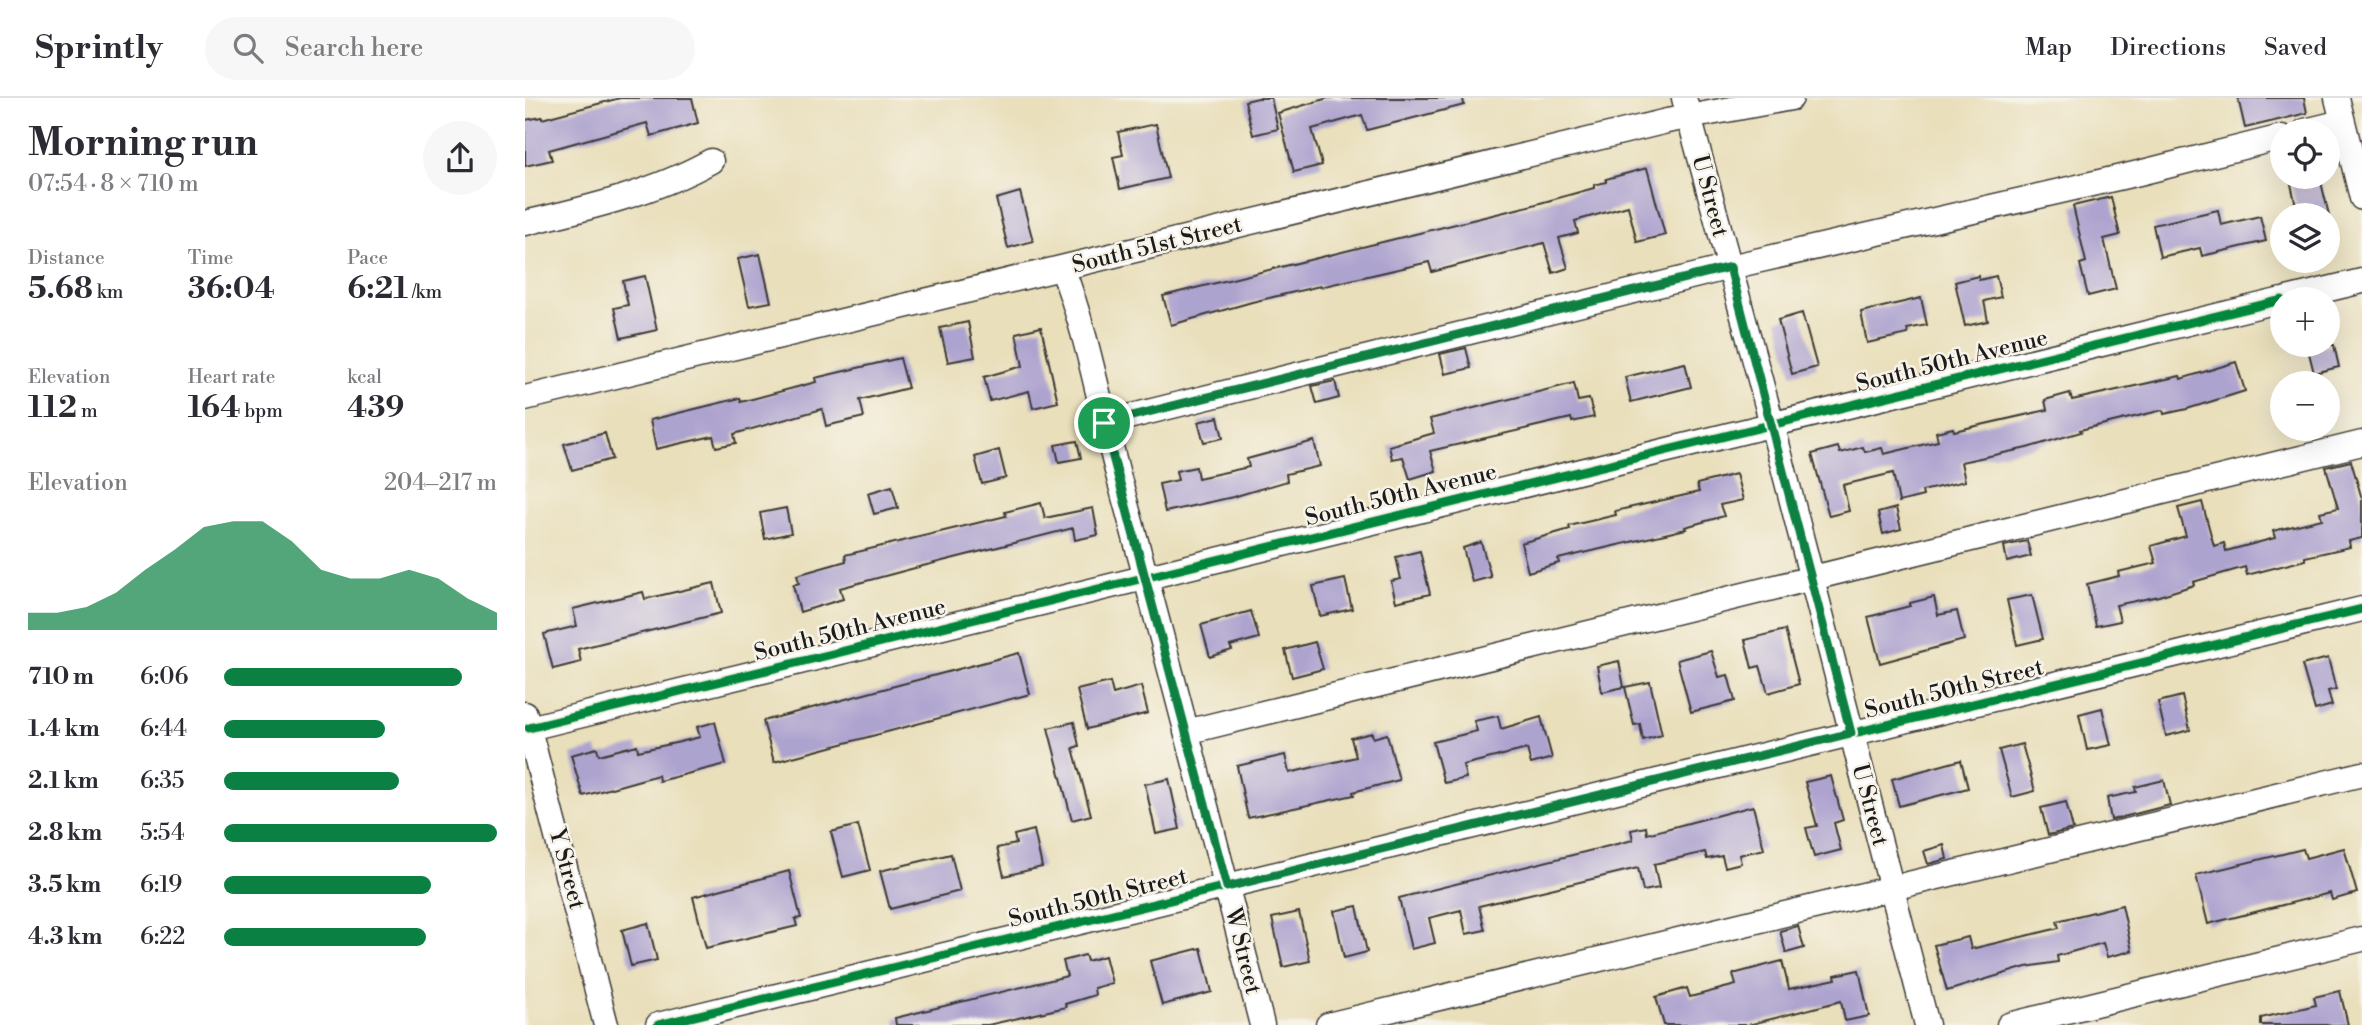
<!DOCTYPE html>
<meta charset="utf-8">
<style>
:root{--surface:#fff;--page:#f7f7f7;--text:#2b2b33;--muted:#7c7c81;--line:#e1e1e2;--accent:#0b8043}
body{margin:0;font-family:"Libre Bodoni",serif;background:var(--page);color:var(--text);height:100vh;display:flex;flex-direction:column;font-size:26px;white-space:nowrap}
*{box-sizing:border-box;margin:0}
p{font-size:23px;color:var(--muted)}
.icon{flex:none;width:38px;height:38px;fill:none;stroke:currentColor;stroke-width:2;stroke-linecap:round;stroke-linejoin:round}
.map{position:relative;flex:1;overflow:hidden}
.side{display:flex;flex-direction:column;background:var(--surface);width:525px}
.side>*{flex:none}
.tools{position:absolute;left:1745px;top:21px;display:grid;gap:14px}
.tools a{display:grid;place-items:center;width:70px;height:70px;border-radius:50%;background:var(--surface);box-shadow:0 7px 28px #0002;font-size:35px}
.pin{position:absolute;display:grid;place-items:center;width:60px;height:60px;color:#fff;margin:-30px;border:4px solid #fff;border-radius:50%;box-shadow:0 2px 7px #0007}
.round{display:grid;place-items:center;flex:none;width:74px;height:74px;border-radius:37px;background:var(--page)}
.overview{display:flex;align-items:center;justify-content:space-between;height:119px;padding:0 28px}
h1{font-size:38px;font-weight:700;line-height:52px}
.stats{display:grid;grid-template-columns:repeat(3,1fr);gap:10px;height:119px;padding:7px 28px}
.stats div{display:grid;align-content:center}
.stats b{font-size:30px;font-weight:700}
.stats small{font-size:19px;font-weight:400}
.stats p{font-size:19px}
.chart{height:196px;padding:14px 28px}
.chart p{display:flex;justify-content:space-between}
.chart svg{width:100%;height:126px;margin-top:7px;fill:var(--accent);opacity:.7}
ul{padding:0 28px;list-style:none;font-size:23px}
li{display:grid;grid-template-columns:112px 84px 1fr;align-items:center;height:52px}
li i{height:18px;border-radius:9px;background:var(--accent)}
header{display:flex;align-items:center;gap:42px;box-sizing:border-box;height:98px;padding:0 35px;background:var(--surface);border-bottom:2px solid var(--line)}
header strong{font-size:33px}
nav{display:flex;gap:38px;margin-inline-start:auto;font-size:24px}
.search{width:490px;height:63px;background:var(--page);display:flex;align-items:center;gap:18px;box-sizing:border-box;padding:0 24px;border-radius:38px;color:var(--muted);font-size:26px}
main{display:flex;flex:1;min-height:0}
.map>svg:first-child{display:block}
.building{fill:#ada3cf}
.lines{fill:none;stroke-linecap:round;stroke-linejoin:round}
.minor-casing{stroke:#3b3934;stroke-width:27}
.minor{stroke:#fff;stroke-width:24}
.cycleway-casing{stroke:#f7f3e8;stroke-width:13}
.cycleway{stroke:#00873e;stroke-width:9}
.route-casing{stroke:#fff;stroke-width:14}
.route{stroke:#0b8043;stroke-width:9}
.labels{text-anchor:middle;dominant-baseline:central;stroke-width:5;stroke-linejoin:round;paint-order:stroke}
.street-label{font-size:23px;fill:#1c1c1c;stroke:#f7f3e8}
</style>
<header>
<strong>Sprintly</strong>
<div class="search"><svg class="icon" aria-label="search" viewBox="0 0 24 24"><circle cx="10" cy="10" r="6"/><path d="M15 15l6 6"/></svg>Search here</div>
<nav><a>Map</a><a>Directions</a><a>Saved</a></nav>
</header>
<main>
<section class="side">
<div class="overview"><div><h1>Morning run</h1><p>07:54 · 8 × 710 m</p></div><a class="round"><svg class="icon" aria-label="share" viewBox="0 0 24 24"><path d="M12 15V3M7 8l5-5 5 5M5 13v7h14v-7"/></svg></a></div>
<div class="stats">
<div><p>Distance</p><b>5.68<small> km</small></b></div>
<div><p>Time</p><b>36:04</b></div>
<div><p>Pace</p><b>6:21<small> /km</small></b></div>
</div>
<div class="stats">
<div><p>Elevation</p><b>112<small> m</small></b></div>
<div><p>Heart rate</p><b>164<small> bpm</small></b></div>
<div><p>kcal</p><b>439</b></div>
</div>
<div class="chart"><p><span>Elevation</span>204–217 m</p>
<svg viewBox="0 0 160 44" preserveAspectRatio="none"><path d="M0 44V38L10 38L20 36L30 31L40 23L50 16L60 8L70 6L80 6L90 13L100 23L110 26L120 26L130 23L140 26L150 33L160 38V44z"/></svg>
</div>
<ul>
<li><b>710 m</b>6:06<i style="width:87%"></i></li>
<li><b>1.4 km</b>6:44<i style="width:59%"></i></li>
<li><b>2.1 km</b>6:35<i style="width:64%"></i></li>
<li><b>2.8 km</b>5:54<i style="width:100%"></i></li>
<li><b>3.5 km</b>6:19<i style="width:76%"></i></li>
<li><b>4.3 km</b>6:22<i style="width:74%"></i></li>
</ul>
</section>
<div class="map">
<svg width="1837" height="927" viewBox="0 0 1837 927">
<rect width="100%" height="100%" fill="#f7f3e8"/>
<filter id="ink" filterUnits="userSpaceOnUse"><feTurbulence type="fractalNoise" baseFrequency=".0143" numOctaves="2"/><feDisplacementMap in="SourceGraphic" scale="14" xChannelSelector="R" yChannelSelector="G"/><feConvolveMatrix kernelMatrix="1 2 1 2 8 2 1 2 1" color-interpolation-filters="sRGB"/></filter>
<filter id="wash" filterUnits="userSpaceOnUse"><feTurbulence type="fractalNoise" baseFrequency=".00686" numOctaves="4" result="noise"/><feDisplacementMap in="SourceGraphic" scale="28" xChannelSelector="R" yChannelSelector="G"/><feGaussianBlur stdDeviation="1.57" result="paint"/><feColorMatrix in="noise" values="0 0 0 0 0 0 0 0 0 0 0 0 0 0 0 0 0 1.4 0 .05"/><feComposite in="paint" operator="in"/></filter>
<g filter="url(#wash)">
<rect width="100%" height="100%" fill="#e9dfbb"/>
<g id="blocks">
<path class="building" d="M95,0h72l6,25 -47,13 -4,-13 -98,27 3,10 -27,6v-46l17,-3v2z
M733,0h13l7,31 -25,6 -8,-34z
M803,0h135l1,7 -97,25 -5,-15 -50,14 10,36 -28,7 -16,-59z
M1713,0h66l3,15 -62,15z
M631,26l12,54 -48,11 -7,-32 10,-2 -5,-23z
M1122,70l18,67 -28,7 -9,-36 -53,15 3,12 -19,5 9,30 -15,5 -9,-30 -112,29 -3,-10 -109,25v-1l-68,16 -81,23 -8,-29 370,-91 61,-17v-3l12,-3v-3z
M1795,80l9,37h-31l-7,-31z
M495,94l13,49 -25,7 -12,-49z
M1586,99l9,38 -16,4 12,50 -28,7 -8,-32 6,-2 -13,-56z
M1693,112l3,15 39,-9 6,25 -64,15 -2,-8 -40,9 -7,-32z
M235,156l11,48 -22,4 -11,-47z
M120,178l12,54 -36,8 -7,-30 14,-3 -5,-24z
M1453,178l1,4 17,-4 5,21 -17,4 4,20 -23,5 -10,-44z
M1396,200l6,27 -20,4 1,5 -41,9 -6,-31z
M1277,215l15,54 -25,7 -14,-54z
M443,224l7,35 -27,5 -8,-34z
M516,229l17,75 -25,6 -4,-17 -39,10 -6,-24 39,-11 -7,-33z
M1782,247h27l5,22 -25,6z
M941,250l5,20 -26,6 -5,-20z
M375,260l8,30 -48,12 4,17 -38,9 -4,-17 -88,25 2,9 -20,4 -3,-11 -57,13 -6,-29 90,-22 1,4 75,-20 -1,-4z
M1711,264l9,29 -58,18 -23,5 -1,-4 -83,20 1,2 -54,16 -66,14 4,19 -43,10 1,5 -24,6 -6,-29 -50,12 6,26 -20,5 -17,-62 26,-7 2,6 23,-6 2,5 17,-4 2,6 54,-13 -2,-9 17,-4 1,3 93,-21 -2,-10 25,-7 2,7 108,-24 1,3z
M1160,265l6,24 -60,15 -6,-25z
M810,283l4,17 -22,6 -5,-18z
M1049,285l4,18 11,-2 5,18 -22,5 -1,-4 -141,33 6,20 -26,8 -7,-22 -11,2 -3,-13 45,-13 -4,-14z
M693,319l5,21 -19,4 -6,-20z
M80,335l7,26 -40,11 -8,-26z
M552,343l4,17 -22,4 -4,-17z
M789,343l6,25 -34,8 1,7 -54,16 -68,15 -6,-28 19,-4 -2,-9 20,-4 2,11 51,-11 -2,-8z
M474,352l7,28 -24,6 -7,-27z
M1826,363l11,38v39l-13,3 1,6 -45,10v3l-58,15 -2,-8 -52,15 1,3 -35,11 -43,9 4,16 -24,5 -9,-42 32,-8 -1,-4 38,-9 -5,-17 35,-10 -8,-28 24,-6 12,44 10,-3 2,8 49,-13 -2,-7 49,-12 -2,-7 18,-4 -12,-41z
M1211,376l7,26 -23,5 4,11 -39,11 1,2 -128,30 1,4 -31,9 -7,-29 49,-14 -1,-3 47,-11 -1,-4 84,-19 -2,-8z
M367,388l6,22 -24,6 -6,-21z
M516,405l4,15 48,-10 5,27 -23,5 -2,-12 -162,41 -71,19 3,11 -43,13 -7,-27 6,-2 -2,-8 49,-14 -1,-6 161,-39 -1,-4z
M261,410l5,25 -26,6 -5,-26z
M1371,410l5,21 -18,5 -5,-21z
M1502,443l4,15 -24,6 -3,-16z
M956,444l10,35 -19,5 -9,-34z
M895,453l10,43 -34,8 -5,-21 10,-2 -5,-22z
M820,481l7,30 -32,7 -7,-30z
M189,485l7,30 -143,36 3,13 -28,7 -9,-35 33,-8 -4,-17 70,-17 2,7z
M1507,497l11,44 -26,6 -10,-45z
M1409,499l4,18 19,-4 7,29 -84,23 -12,-46 42,-11v-3z
M726,513l8,27 -29,8 2,4 -22,7 -9,-32z
M1260,532l14,54 -31,9 -8,-27 -8,2 -7,-28z
M790,544l8,27 -31,8 -7,-27z
M1186,553l8,26 9,-2 7,26 -44,11 -14,-52z
M494,555l11,41 -256,68 -11,-41z
M1803,560l8,31 -8,2 4,14 -17,5 -13,-45z
M1094,563l5,26 -22,5 -5,-26z
M585,584l3,12 28,-8 7,27 -61,16 -10,-39z
M1125,584l12,53 -19,5 -3,-16 -6,1 -9,-38z
M1657,598l8,34 -24,6 -8,-34z
M1577,610l9,37 -24,5 -8,-36z
M973,618l3,13 40,-12 11,41 -21,6 -4,-15 -64,16 3,13 -22,5 -11,-41 44,-11 -3,-10z
M190,624l11,42 -67,17 -1,-6 -75,21 -12,-41 26,-7 2,7 38,-10 1,6 42,-9 20,-5 -3,-10z
M549,624l5,24 -6,2 18,67 -19,5 -24,-92z
M847,635l1,5 14,-4 12,46 -46,12 1,3 -106,23 -11,-52 48,-11 4,18 67,-16 -5,-19z
M1497,646l13,47 -23,6 -13,-47z
M1436,662l7,28 -69,18 -7,-27z
M1306,678l12,44 -9,3 7,27 -27,7 -8,-29 11,-2 -12,-44z
M644,681l11,50 -24,5 -11,-50z
M1639,682l6,25 -59,15 -4,-22 29,-6 -1,-5z
M1541,704l7,27 -25,6 -7,-27z
M1228,708l11,43 -25,6 2,8 -16,4 -3,-11 -15,3 -2,-7 -51,12 5,24 -16,3 -5,-23 -159,38 6,24 -19,4 -5,-24 -32,8 6,25 -24,6 -12,-51 234,-58 -2,-10 15,-3 1,7z
M333,727l12,45 -27,7 -12,-45z
M509,732l8,37 -38,9 -7,-28 19,-4 -2,-9z
M1419,747l3,14 -19,5 -4,-13z
M1819,750l13,45 -25,7 -2,-7 -122,31 -12,-49 107,-26 3,9z
M426,756l9,37 -70,18 -10,-38z
M264,773l12,47 -6,1 2,7 -91,22 -13,-51z
M1597,807l10,46 -25,6 -4,-14 -46,13 1,6 -32,5 -79,24 -13,-46 34,-8 3,12 88,-21 -2,-7z
M832,808l10,46 -23,6 -10,-47z
M774,814l11,49 -27,6 -11,-49z
M123,825l9,37 -26,6 -9,-36z
M1273,828l6,22 -18,5 -6,-22z
M676,850l11,44 -50,13 -12,-44z
M560,857l2,6 18,-5 7,27 -18,5 1,7 -30,9 1,3 -78,18h-92l-1,-7 172,-42 -4,-15z
M1257,863l7,28 47,-10 -1,-4 24,-5 10,46 -24,5 -4,-20 -93,24h-84l-8,-28 31,-9 3,9 46,-12 -3,-11z
M1815,893l8,34h-87v-7l55,-13 -2,-8z"/>
</g>
</g>
<g filter="url(#ink)">
<use href="#blocks" fill-opacity="0" stroke="#3b3934" stroke-width="2"/>
<g class="lines">
<defs>
<path id="minor" d="M1159,0l88,326 155,601
M1812,0l25,100
M1780,33l37,-9
M0,125c64,-15 128,-30 186,-62
M537,170c26,66 39,145 58,214 49,180 96,362 142,543
M1762,201l75,-18
M0,300l1142,-277 124,-23
M579,325l626,-156 409,-94 143,-36
M0,616l81,311
M4,630l1753,-428
M661,634l1176,-289
M133,927l1704,-416
M803,927l1034,-251
M1484,927l353,-86"/>
</defs>
<use href="#minor" class="minor-casing"/>
<use href="#minor" class="minor"/>
<defs>
<path id="cycleway" d="M4,630l1753,-428
M133,927l1704,-416"/>
</defs>
<use href="#cycleway" class="cycleway-casing"/>
<use href="#cycleway" class="cycleway"/>
</g>
</g>
<g class="lines" filter="url(#ink)">
<defs>
<path id="route" d="M1205,169l121,466 -624,154 -123,-464z"/>
</defs>
<use href="#route" class="route-casing"/>
<use href="#route" class="route"/>
</g>
<g class="labels">
<g class="street-label">
<text transform="translate(1185 98) rotate(75)">U Street</text>
<text transform="translate(632 147) rotate(-14)">South 51st Street</text>
<text transform="translate(1427 263) rotate(-14)">South 50th Avenue</text>
<text transform="translate(876 397) rotate(-14)">South 50th Avenue</text>
<text transform="translate(325 532) rotate(-14)">South 50th Avenue</text>
<text transform="translate(1429 591) rotate(-14)">South 50th Street</text>
<text transform="translate(1345 707) rotate(75)">U Street</text>
<text transform="translate(42 771) rotate(75)">Y Street</text>
<text transform="translate(573 800) rotate(-14)">South 50th Street</text>
<text transform="translate(718 853) rotate(76)">W Street</text>
</g>
</g>
</svg>
<div class="tools">
<a><svg class="icon" aria-label="locate" viewBox="0 0 24 24"><circle cx="12" cy="12" r="6"/><path d="M12 2v4M12 18v4M2 12h4M18 12h4"/></svg></a>
<a><svg class="icon" aria-label="layers" viewBox="0 0 24 24"><path d="M12 4l9 5-9 5-9-5zM3 14l9 5 9-5"/></svg></a>
<a>+</a>
<a>−</a>
</div>
<div class="pin" style="left:579px;top:325px;background:#1e9e55"><svg class="icon" aria-label="arrive" viewBox="0 0 24 24"><path d="M6 21V4h12l-3 4 3 4H6"/></svg></div>
</div>
</main>
